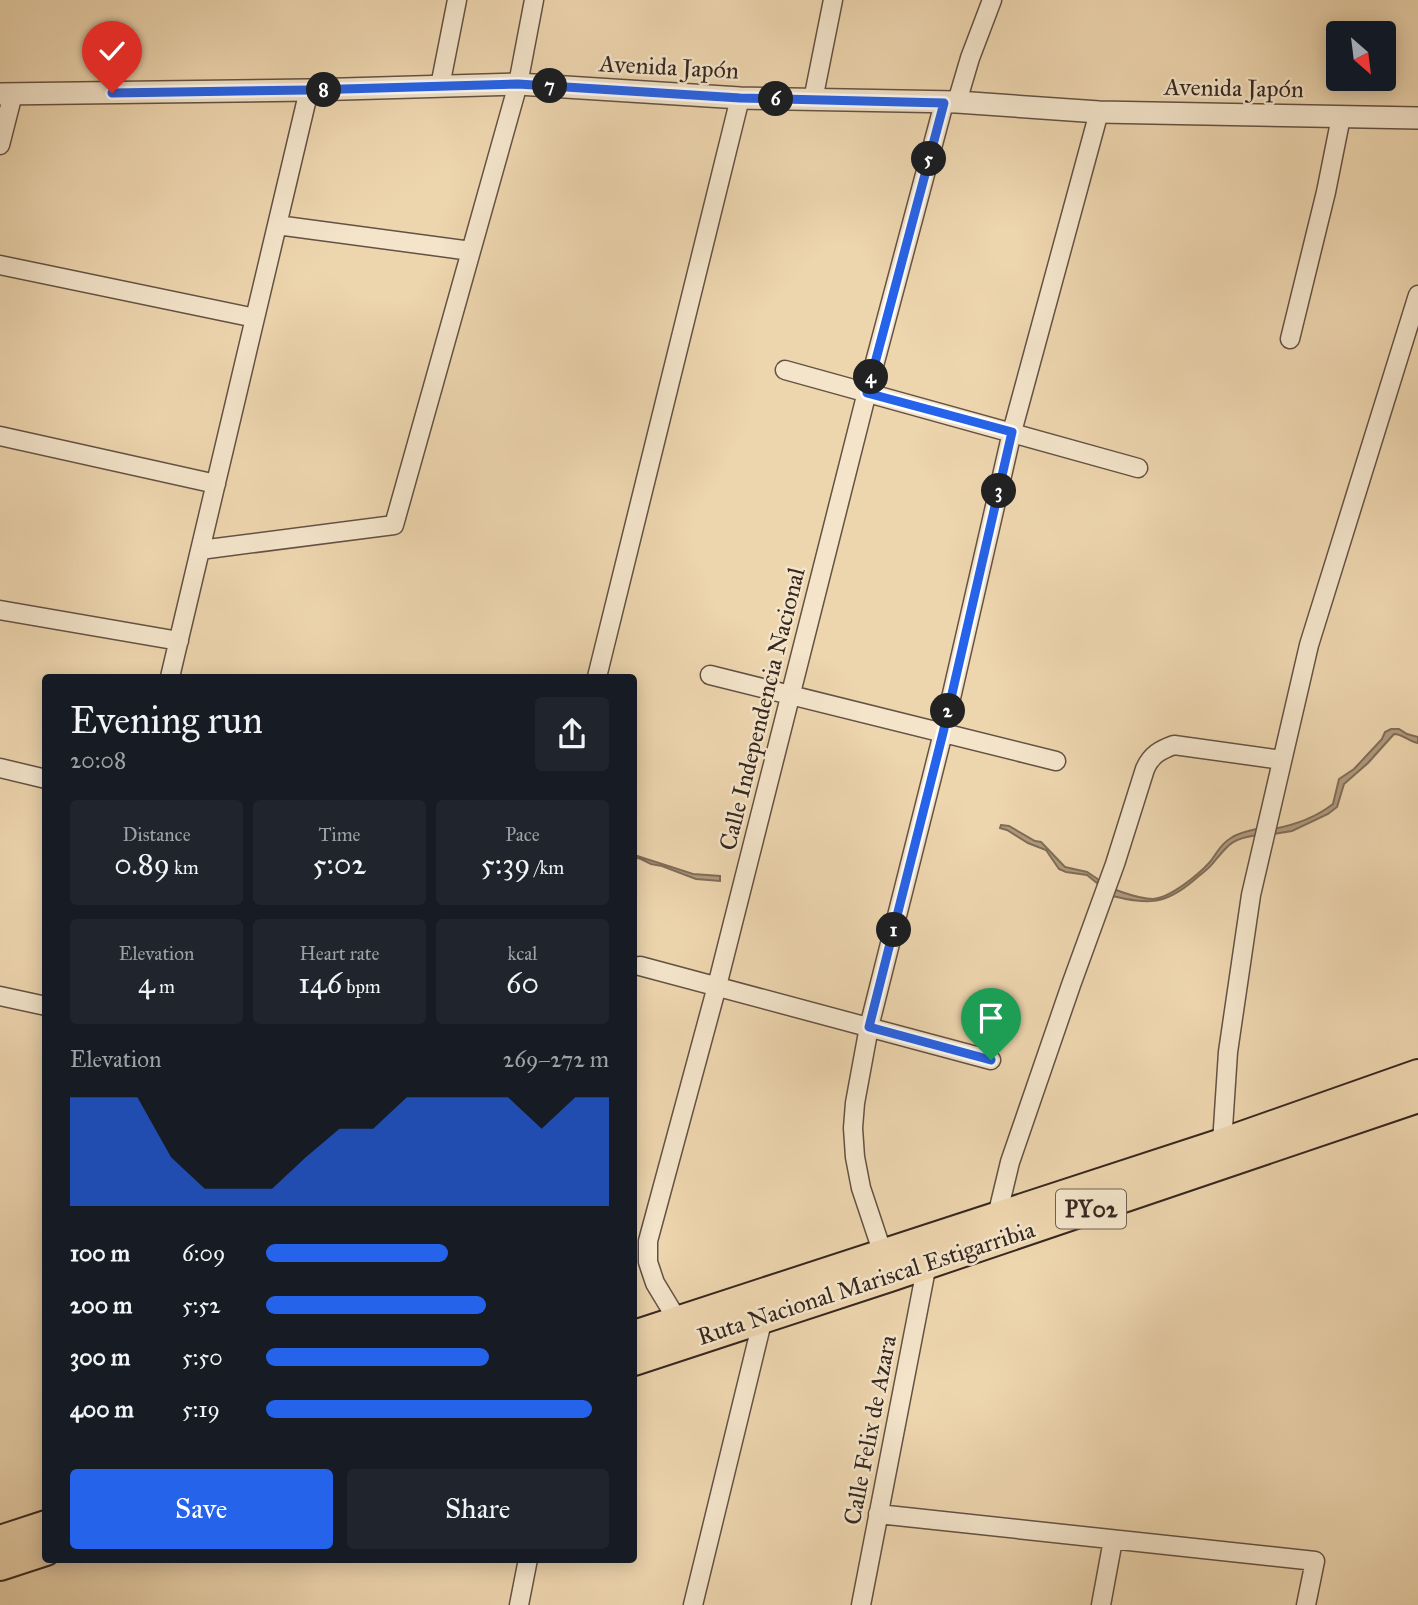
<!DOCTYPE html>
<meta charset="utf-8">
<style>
:root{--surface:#171b24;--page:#20242c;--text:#f1f3f6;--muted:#9ea1a6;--accent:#2563eb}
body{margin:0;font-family:"IM FELL Great Primer",serif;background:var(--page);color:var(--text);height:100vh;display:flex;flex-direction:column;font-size:26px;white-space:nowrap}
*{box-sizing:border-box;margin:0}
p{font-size:23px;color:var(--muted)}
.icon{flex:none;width:38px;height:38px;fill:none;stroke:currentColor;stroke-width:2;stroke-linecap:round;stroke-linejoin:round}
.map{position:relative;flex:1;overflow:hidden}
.sheet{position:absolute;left:42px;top:674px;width:595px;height:889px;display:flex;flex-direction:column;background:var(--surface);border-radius:7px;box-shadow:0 4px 18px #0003}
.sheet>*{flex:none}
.needle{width:46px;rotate:152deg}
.buttons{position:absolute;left:1326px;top:21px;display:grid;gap:14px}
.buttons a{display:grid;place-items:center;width:70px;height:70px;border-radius:7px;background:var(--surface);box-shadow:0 4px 18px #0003;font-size:35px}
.pin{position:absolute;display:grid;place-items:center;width:60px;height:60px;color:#fff;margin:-72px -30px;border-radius:50% 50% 50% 0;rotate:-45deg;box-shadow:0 0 7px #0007}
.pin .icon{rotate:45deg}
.km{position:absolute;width:35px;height:35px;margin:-18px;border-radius:50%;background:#222;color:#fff;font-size:19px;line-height:35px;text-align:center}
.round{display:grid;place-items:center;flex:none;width:74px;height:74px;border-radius:7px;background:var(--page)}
.headline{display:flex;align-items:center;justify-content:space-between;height:119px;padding:0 28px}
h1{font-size:38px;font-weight:600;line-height:52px}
.stats{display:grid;grid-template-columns:repeat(3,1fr);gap:10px;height:119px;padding:7px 28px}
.stats div{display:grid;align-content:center;border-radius:7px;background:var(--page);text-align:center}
.stats b{font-size:30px;font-weight:600}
.stats small{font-size:19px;font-weight:400}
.stats p{font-size:19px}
.chart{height:196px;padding:14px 28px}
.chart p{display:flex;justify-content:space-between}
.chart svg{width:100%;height:126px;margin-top:7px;fill:var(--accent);opacity:.7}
.action{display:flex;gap:14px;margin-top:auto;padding:14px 28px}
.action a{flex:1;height:80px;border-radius:7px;background:var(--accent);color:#fff;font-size:28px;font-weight:600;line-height:80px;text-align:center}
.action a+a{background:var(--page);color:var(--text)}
ul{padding:0 28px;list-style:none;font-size:23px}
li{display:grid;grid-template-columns:112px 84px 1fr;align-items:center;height:52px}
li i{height:18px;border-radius:9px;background:var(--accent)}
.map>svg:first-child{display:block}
.water{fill:#af9a7e;stroke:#7f6c58;stroke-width:2}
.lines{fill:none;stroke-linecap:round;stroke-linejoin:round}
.minor-casing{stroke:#645244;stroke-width:21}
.tertiary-casing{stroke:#645244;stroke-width:24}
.trunk-casing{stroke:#362720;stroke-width:32}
.minor{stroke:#f3e4ca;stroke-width:18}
.tertiary{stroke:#f3e4ca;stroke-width:21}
.trunk{stroke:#edd5ae;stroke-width:28}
.route-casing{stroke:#fff;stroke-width:14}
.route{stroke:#2563eb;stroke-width:9}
.labels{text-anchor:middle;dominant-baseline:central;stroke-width:5;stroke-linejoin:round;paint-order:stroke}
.shield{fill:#f3e4ca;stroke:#6f6053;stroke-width:2}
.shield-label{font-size:23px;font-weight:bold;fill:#362720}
.street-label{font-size:24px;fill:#362720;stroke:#f3e4ca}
</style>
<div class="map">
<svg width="1418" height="1605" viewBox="0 0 1418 1605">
<rect width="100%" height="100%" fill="#edd5ae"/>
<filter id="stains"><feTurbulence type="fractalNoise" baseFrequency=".00286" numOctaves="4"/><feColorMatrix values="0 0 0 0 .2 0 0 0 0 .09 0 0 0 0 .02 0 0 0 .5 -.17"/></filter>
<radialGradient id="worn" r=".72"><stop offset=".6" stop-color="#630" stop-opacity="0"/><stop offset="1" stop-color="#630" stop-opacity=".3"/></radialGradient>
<path class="water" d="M1391,729h8l8,5 11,3v6c-9,-1 -15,-9 -24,-9l-26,29 -24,21 -7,23 -9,7 -36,17 -19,3v-5c22,-4 42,-11 60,-25l6,-25 15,-10 28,-30 3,-7z
M1001,825l8,1 26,15 6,1 24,25 22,5 12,8 -2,3 -10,-8 -21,-3 -7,-3 -13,-19 -18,-7 -21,-13 -7,-2z
M1257,829v6c-26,4 -28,9 -44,28 -5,7 -14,12 -20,18 -30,25 -45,23 -81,15l4,-6c12,4 24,9 37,9 17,-1 45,-24 56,-36 8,-9 10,-18 22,-25 7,-5 17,-7 26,-9z
M634,855l59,19 27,2v5l-24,-2 -34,-13 -11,-2 -10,-5 -7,-2z"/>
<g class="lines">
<defs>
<path id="minor" d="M440,86l17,-86
M813,100l20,-100
M957,102l13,-44 22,-58
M0,145l13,-51
M277,225l194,26
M0,265l255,53
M1290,339l36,-147 15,-75
M785,370l353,98
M0,436l216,48
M200,550l194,-25 124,-441 16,-84
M0,610l179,31
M710,675l346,86
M170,677l139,-587
M597,677l143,-579
M0,768l46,11
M640,966l351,94
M0,996l46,10
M1222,1143l6,-91 23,-157 58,-250 109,-350
M997,1216l13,-54 61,-177 44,-121 30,-95c6,-14 15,-19 29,-24l108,15
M883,1254l-22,-66 -6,-31 -2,-29 2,-25 14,-76 74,-294 69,-301 87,-320
M678,1321l-23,-38 -7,-21v-21l69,-255 150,-594 77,-289
M878,1514l437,47 -9,44
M519,1605l9,-46
M693,1605l70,-287
M861,1605l66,-341
M1101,1605l12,-65"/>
<path id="tertiary" d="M0,94l309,-4 209,-6 222,14 217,4 142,10 319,6"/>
<path id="trunk" d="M634,1335l588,-192 196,-69
M634,1361l256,-84 528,-179
M0,1540l46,-15
M0,1566l46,-15"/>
</defs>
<use href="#minor" class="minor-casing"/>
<use href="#tertiary" class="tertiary-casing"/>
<use href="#trunk" class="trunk-casing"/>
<use href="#minor" class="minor"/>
<use href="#tertiary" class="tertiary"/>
<use href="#trunk" class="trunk"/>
</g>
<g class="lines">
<defs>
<path id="route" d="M112,93l197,-3 209,-6 222,14 204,5 -77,290 145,39 -69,301 -74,294 122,33"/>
</defs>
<use href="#route" class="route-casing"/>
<use href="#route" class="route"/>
</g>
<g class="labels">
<rect class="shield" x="1056" y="1189.5" width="70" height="39" rx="5"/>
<g class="shield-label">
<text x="1091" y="1209">PY02</text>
</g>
<g class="street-label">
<text transform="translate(669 67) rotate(3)">Avenida Japón</text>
<text transform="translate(1234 88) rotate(1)">Avenida Japón</text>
<text transform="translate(762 709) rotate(-76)">Calle Independencia Nacional</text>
<text transform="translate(866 1283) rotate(-18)">Ruta Nacional Mariscal Estigarribia</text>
<text transform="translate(870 1430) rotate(-79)">Calle Felix de Azara</text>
</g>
</g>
<rect width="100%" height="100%" filter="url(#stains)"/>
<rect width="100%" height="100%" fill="url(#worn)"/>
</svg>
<div class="buttons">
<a><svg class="needle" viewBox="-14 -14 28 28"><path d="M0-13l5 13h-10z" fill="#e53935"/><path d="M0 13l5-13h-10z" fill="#9ea1a6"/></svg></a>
</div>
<div class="pin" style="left:991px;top:1060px;background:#1e9e55"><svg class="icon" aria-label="arrive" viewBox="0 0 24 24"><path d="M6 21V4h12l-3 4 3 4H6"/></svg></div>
<div class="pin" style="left:112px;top:93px;background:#d93025"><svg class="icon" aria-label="check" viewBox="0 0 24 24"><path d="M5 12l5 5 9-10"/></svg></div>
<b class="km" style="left:894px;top:930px">1</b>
<b class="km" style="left:948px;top:711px">2</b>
<b class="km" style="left:999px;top:491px">3</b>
<b class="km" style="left:871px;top:377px">4</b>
<b class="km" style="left:929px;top:159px">5</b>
<b class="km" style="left:776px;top:99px">6</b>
<b class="km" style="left:550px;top:86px">7</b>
<b class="km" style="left:324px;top:90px">8</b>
<section class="sheet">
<div class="headline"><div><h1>Evening run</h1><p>20:08</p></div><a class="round"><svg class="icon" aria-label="share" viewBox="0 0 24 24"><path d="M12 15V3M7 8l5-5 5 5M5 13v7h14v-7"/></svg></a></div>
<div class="stats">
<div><p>Distance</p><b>0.89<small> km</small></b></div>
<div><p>Time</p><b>5:02</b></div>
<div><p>Pace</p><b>5:39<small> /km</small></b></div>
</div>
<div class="stats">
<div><p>Elevation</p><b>4<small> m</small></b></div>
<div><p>Heart rate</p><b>146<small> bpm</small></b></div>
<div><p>kcal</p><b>60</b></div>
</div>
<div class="chart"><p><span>Elevation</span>269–272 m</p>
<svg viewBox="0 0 160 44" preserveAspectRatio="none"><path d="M0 44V6L10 6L20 6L30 27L40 38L50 38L60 38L70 27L80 17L90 17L100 6L110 6L120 6L130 6L140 17L150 6L160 6V44z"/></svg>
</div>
<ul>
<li><b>100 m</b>6:09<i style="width:53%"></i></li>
<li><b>200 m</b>5:52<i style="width:64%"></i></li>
<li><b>300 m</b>5:50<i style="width:65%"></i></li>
<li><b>400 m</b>5:19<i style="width:95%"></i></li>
</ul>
<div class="action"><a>Save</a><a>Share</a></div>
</section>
</div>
